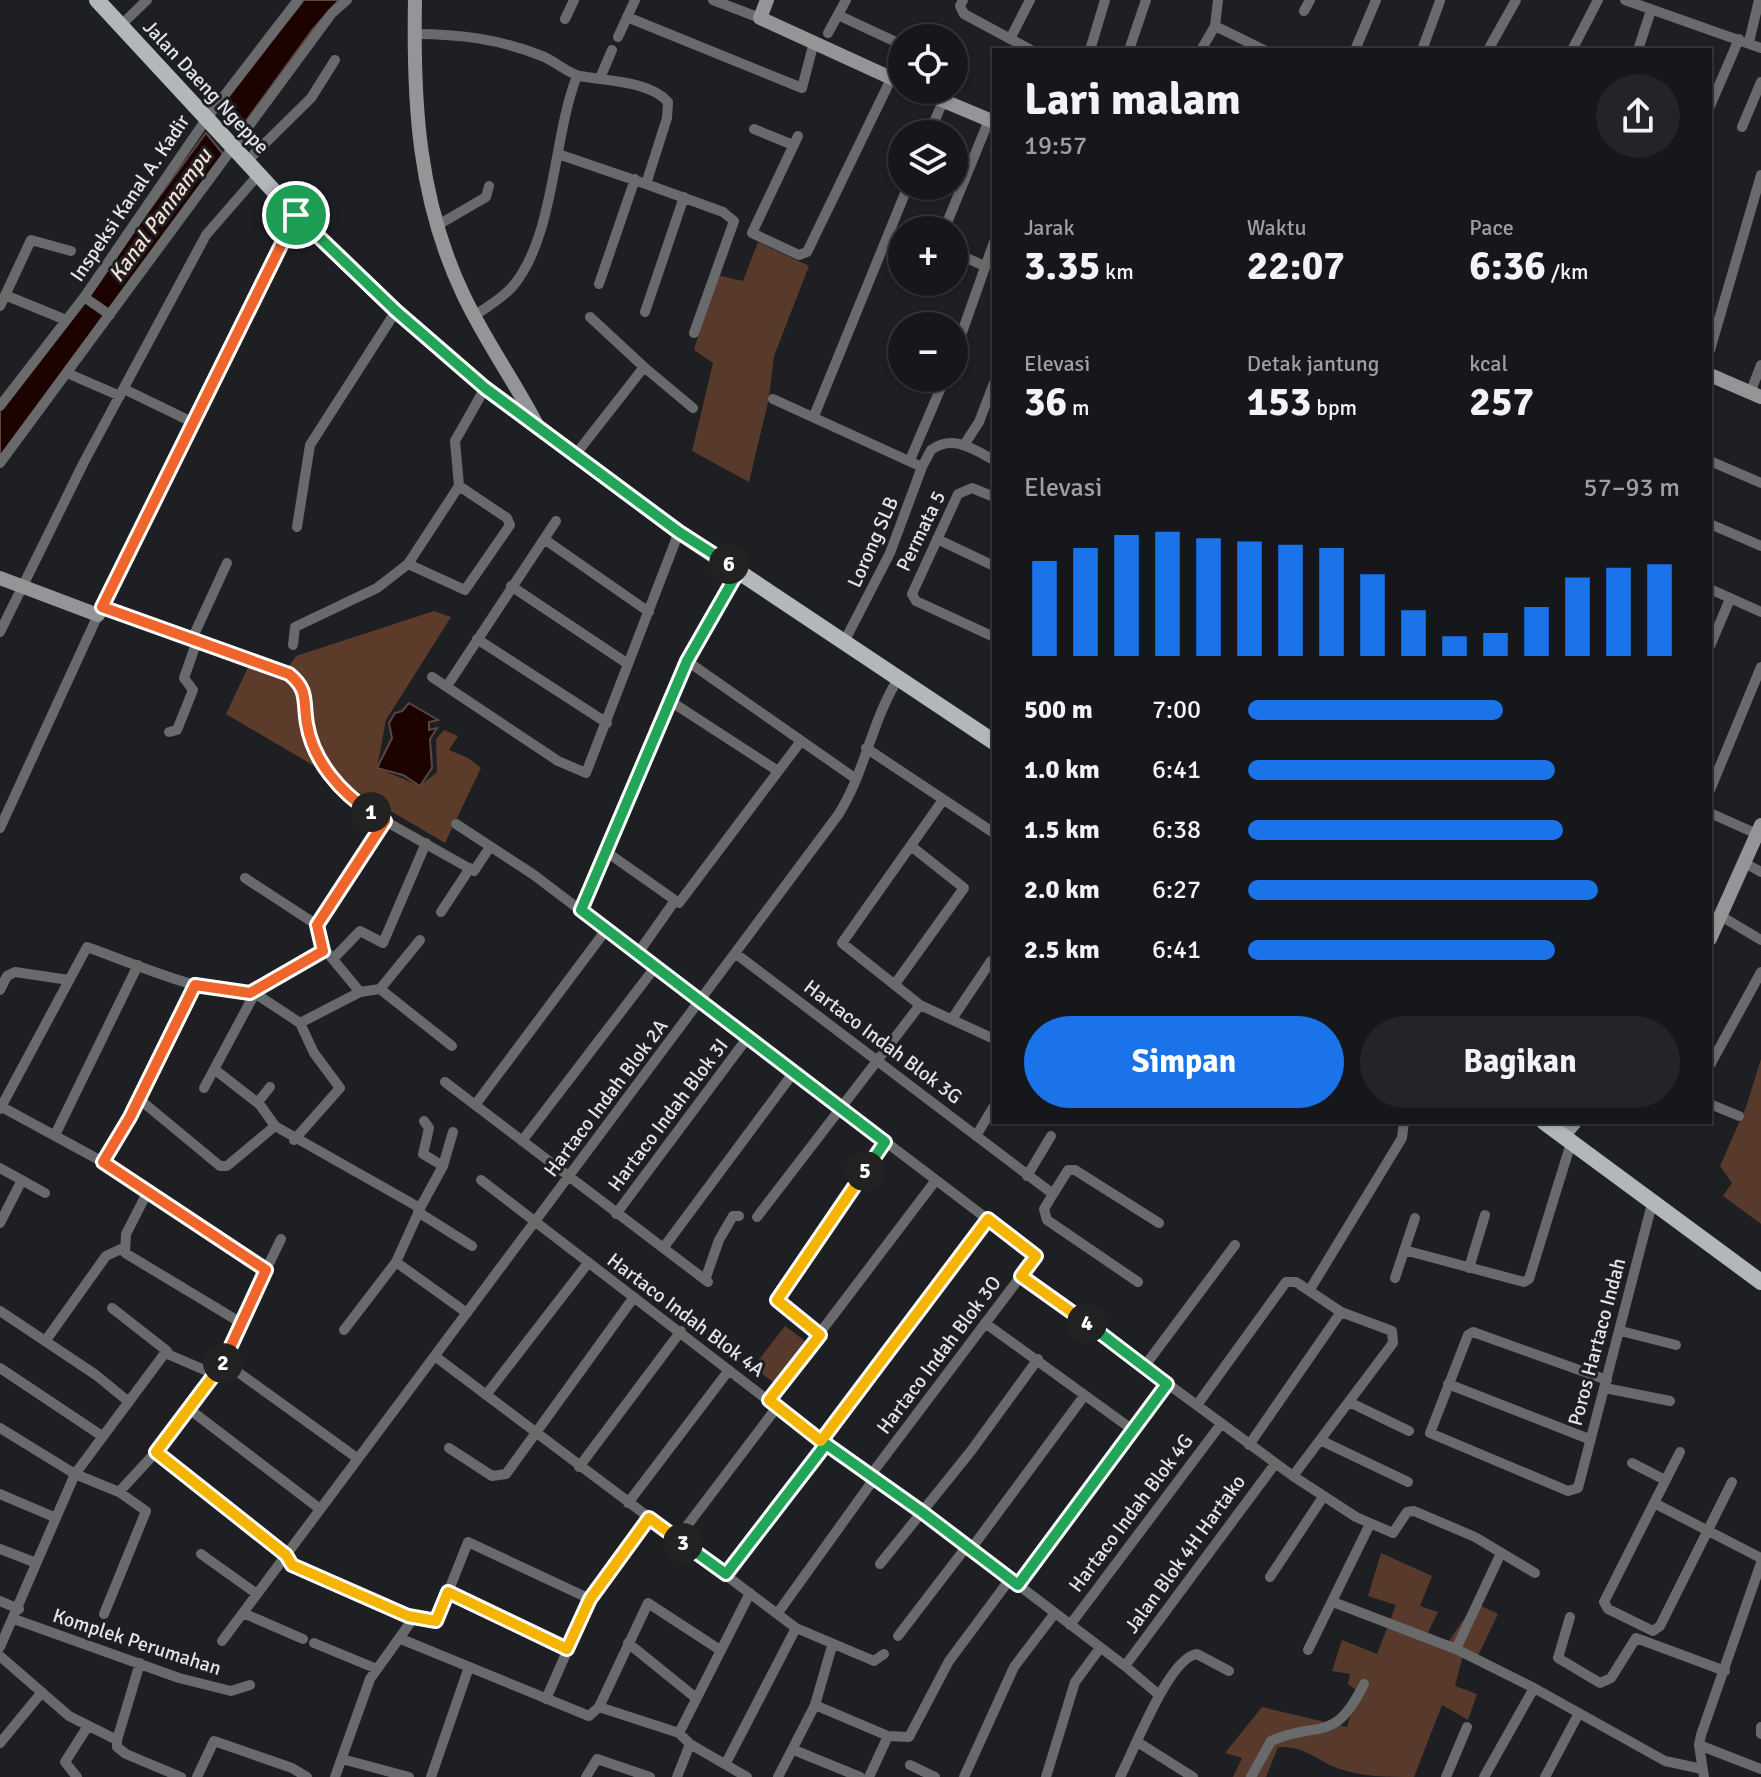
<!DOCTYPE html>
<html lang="id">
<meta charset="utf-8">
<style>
:root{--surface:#16171a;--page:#232427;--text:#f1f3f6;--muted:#9e9fa2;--line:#353639;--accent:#1a73e8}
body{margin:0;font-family:Signika,sans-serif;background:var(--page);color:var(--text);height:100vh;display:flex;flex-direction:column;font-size:30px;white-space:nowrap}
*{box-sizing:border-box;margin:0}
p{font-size:26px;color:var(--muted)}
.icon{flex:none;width:44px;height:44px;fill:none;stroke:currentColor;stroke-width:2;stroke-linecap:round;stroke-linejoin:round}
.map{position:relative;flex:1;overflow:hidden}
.drawer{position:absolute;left:992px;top:48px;width:720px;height:1076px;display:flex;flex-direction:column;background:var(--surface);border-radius:0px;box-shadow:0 2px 6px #0004,0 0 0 2px var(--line)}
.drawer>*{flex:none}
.controls{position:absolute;left:888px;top:24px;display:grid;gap:16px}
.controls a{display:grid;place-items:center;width:80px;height:80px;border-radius:50%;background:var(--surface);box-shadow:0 2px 6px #0004,0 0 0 2px var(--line);font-size:40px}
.pin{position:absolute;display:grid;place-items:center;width:68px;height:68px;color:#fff;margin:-34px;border:4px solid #fff;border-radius:50%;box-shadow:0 2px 8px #0007}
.km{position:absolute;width:40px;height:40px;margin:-20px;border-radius:50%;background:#222;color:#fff;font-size:22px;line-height:40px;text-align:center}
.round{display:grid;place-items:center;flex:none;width:84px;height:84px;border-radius:42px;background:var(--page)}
.overview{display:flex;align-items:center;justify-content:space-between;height:136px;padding:0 32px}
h1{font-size:44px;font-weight:800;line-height:60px}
.metrics{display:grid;grid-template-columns:repeat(3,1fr);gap:12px;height:136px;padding:8px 32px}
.metrics div{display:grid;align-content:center}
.metrics b{font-size:40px;font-weight:800}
.metrics small{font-size:22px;font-weight:400}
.metrics p{font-size:22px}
.chart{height:224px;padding:16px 32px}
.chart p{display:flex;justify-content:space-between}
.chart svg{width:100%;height:144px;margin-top:8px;stroke:var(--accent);stroke-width:6}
.primary-button{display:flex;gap:16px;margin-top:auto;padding:16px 32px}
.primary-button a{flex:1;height:92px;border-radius:48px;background:var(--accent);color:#fff;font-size:32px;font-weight:800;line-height:92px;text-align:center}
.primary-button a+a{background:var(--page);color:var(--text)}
ul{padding:0 32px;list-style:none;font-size:26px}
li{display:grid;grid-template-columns:128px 96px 1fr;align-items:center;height:60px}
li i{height:20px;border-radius:10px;background:var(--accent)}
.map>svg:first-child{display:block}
.green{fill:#573a2c}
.forest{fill:#5c3b2a}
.water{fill:#1d0300;stroke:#584745;stroke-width:2}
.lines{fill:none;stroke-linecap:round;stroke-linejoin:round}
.street{stroke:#696a6c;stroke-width:10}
.secondary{stroke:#939597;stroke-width:14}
.primary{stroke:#b4b7ba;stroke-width:16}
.split-1-casing{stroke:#fff;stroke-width:16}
.split-2-casing{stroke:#fff;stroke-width:16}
.split-3-casing{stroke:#fff;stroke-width:16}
.split-4-casing{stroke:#fff;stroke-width:16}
.split-5-casing{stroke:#fff;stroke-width:16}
.split-6-casing{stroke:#fff;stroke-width:16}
.split-7-casing{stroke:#fff;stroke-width:16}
.split-1{stroke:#f0652b;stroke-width:10}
.split-2{stroke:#f0652b;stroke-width:10}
.split-3{stroke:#f5b400;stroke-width:10}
.split-4{stroke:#22a559;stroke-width:10}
.split-5{stroke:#f5b400;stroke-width:10}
.split-6{stroke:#22a559;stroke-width:10}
.split-7{stroke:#22a559;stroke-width:10}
.labels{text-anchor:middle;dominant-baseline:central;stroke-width:6;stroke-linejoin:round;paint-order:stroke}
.street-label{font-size:20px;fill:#e3e5e6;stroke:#1d1f22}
.water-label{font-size:22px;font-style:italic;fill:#f8ded1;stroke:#1d1f22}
</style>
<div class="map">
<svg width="1761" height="1777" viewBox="0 0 1761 1777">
<rect width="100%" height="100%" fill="#1d1f22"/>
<path class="green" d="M758,242l51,24 -35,90 -5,42 -20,84 -57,-31 21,-88 -19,-13 23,-75 26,6z
M1761,1059v165l-38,-28 9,-13 -12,-17 26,-59z
M785,1326l20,15 -32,41 -20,-15z
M1381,1553l51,23 -12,30 18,6 -13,26 21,7 29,-42 23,11 -21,44 -14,-3 -8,31 22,8 -9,26 -26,-15 -28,72c-26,0 -52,0 -77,-9 -24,-10 -32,-22 -59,-21l-12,30h-33l9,-19 -17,-5 37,-46 85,20 10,-36 -9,-7 2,-10 -18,-3 10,-31 35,14 19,-49 -28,-9z"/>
<path class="forest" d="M434,611l17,6 -65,103 -9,48 43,18 17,-14 -1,-33 8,-9 14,6 -9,14 19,8 13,10 -36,75 -219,-129 24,-51 37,6 9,-13z"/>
<path class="water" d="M304,0h35l-26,29 -75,103 -21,-22z
M206,133l18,22 -117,157 -21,-16z
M83,300l21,15 -104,143v-47z
M409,703l29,17 -9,2v8l8,-2 -7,11 2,29 -12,18 -17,-11 -26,-7 15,-30 -3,-15 6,-10 7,-2z"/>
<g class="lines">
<path class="street" d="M713,0l47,18
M963,0l-3,6 4,8 67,36
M1625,0l136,48
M1304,11l6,-11
M838,15l58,27
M627,17l175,71 12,-46
M565,19l9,-19
M121,25l26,-25
M1215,26l49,24
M828,33l18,-33
M415,34c45,0 84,5 127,22 13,5 25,17 38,20 26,5 70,5 88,26l-1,16 -21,66 -88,-30
M618,37l17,-37
M1010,39l20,-39
M1749,42l10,-42
M1090,50l15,-50
M1129,50l17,-50
M1201,50l14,-24 3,-26
M1355,50l21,-50
M1422,50l18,-49
M1488,50l28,-50
M1572,50l26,-50
M1638,50l13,-40
M600,78l12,-28
M1710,106l29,-67
M1742,127l19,-45
M754,129l39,16
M929,134l14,-33
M798,136l-46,97 47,22 8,-3 84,-173
M247,161l64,-63 24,-38
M646,184l77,28 11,9 -40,112
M438,225l48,-28 3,-11
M944,230l45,-110
M954,252l30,14
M599,284l36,-105
M5,295l61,25
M84,297l26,18
M0,306l31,-66 40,11
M645,312l39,-115
M474,316c13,-9 29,-18 39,-30 42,-50 40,-150 64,-210
M1710,350l51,-175
M954,355l40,-113
M644,367l49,41
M67,373l53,23
M124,389l70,34
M1750,393l11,-28
M773,399l149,68 -32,86 -46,89
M0,406l85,-110 122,-178 91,-118
M814,416l94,-230
M964,445l15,-23 15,-39
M576,454l68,-87 -54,-50
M910,460l35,-82
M1710,461l51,22
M0,463l332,-450 15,-13
M922,467l9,-17c22,-16 42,-1 63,10
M994,497l-22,-9 -14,6 -46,100 4,7 78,36
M1710,524l51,22
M297,527l13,-82 86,-134
M544,539l105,73
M937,539l57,27
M408,564l57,26 45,-65 -3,-7 -48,-32
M511,586l117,78
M1710,589l51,23
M102,607l187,67c20,16 13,28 18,51 9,46 41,73 78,96
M0,632l84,-170 122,-227 53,-61
M192,639l35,-76
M477,639l130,84
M293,645l2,-18 82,-39 31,-24 51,-78 -4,-45 30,-53
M1710,646l20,-47
M687,661l169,118
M432,677l126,84 28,12 93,-241
M447,686l109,-165
M670,701l108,70
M169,732l8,-2 16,-40 -9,-12 13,-37
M866,748l128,85
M1710,790l51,-123
M943,800l-101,143 78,62 74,34
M1710,813l47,21
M456,824l78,51 502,381 -166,220
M0,828l98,-213
M608,853l71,50 122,-162
M1745,863l16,9
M245,878l72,47 6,26
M581,910l106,-249 52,-91
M441,912l29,-44
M1721,916l40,24
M317,925l68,-104 89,50 16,-24
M638,953l36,-51
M735,953l318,241 15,-24h7l84,53
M334,958l26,-27 23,12 43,-100
M895,984l69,-96 -53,-42
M380,989l40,-49
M0,990l7,-14 8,-4 54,8
M253,992l47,31 60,-31 20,-3 72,57
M952,1019l39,-58 3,2
M1710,1065l51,-93
M214,1069l45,35
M445,1082l263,200
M270,1087l-12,15 17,24
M204,1088l51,-95
M139,1099l81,67h7l48,-40 145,82 23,-42 10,-34
M1710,1104l29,12
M475,1105l131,-175
M0,1106l103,56 163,108 -42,92 -68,90 -37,40 -44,-18 -75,-46
M0,1109l87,-162c35,12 135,56 168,44 25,-10 46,-32 71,-40l34,41
M424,1121l5,7 -6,26 20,12
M55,1135l83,-170
M976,1136l18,-30
M294,1140l46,-52 -26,-35 -14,-30
M522,1141l134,-175
M103,1162l27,-45 65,-132
M0,1168l45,25
M1027,1176l24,-40
M481,1180l340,261 101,71 203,154 34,29
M148,1191l-22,43 -1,19 118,71
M1053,1194l-9,15 3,11 91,62
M418,1212l54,34
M616,1214l132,-177
M757,1217l163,-212
M0,1223l22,-43
M664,1247l130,-175
M1404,1250l120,32 5,-3 42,-136
M396,1262l24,-53
M1469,1268l16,-53
M266,1270l15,-31
M1021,1276l272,200 63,41 37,16 14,-21 7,-1 61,26 60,36
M1395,1278l20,-60
M705,1280l14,-40 14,-24h6
M1309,1291l93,-153 2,-16
M112,1308l55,43
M0,1311l96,64 33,27
M985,1323l148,107
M344,1330l52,-68 71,51
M1621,1331l55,14
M820,1335l-43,-35 108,-158
M46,1340l60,-84 17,-8
M436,1357l360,271 78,33 10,-7
M224,1362l133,96
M1144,1367l91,-122
M0,1368l102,68
M1607,1380l-134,-48 -5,3 -38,98 138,58 10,-3 75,-288
M1448,1384l141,55
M1605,1388l65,13
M486,1395l102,-132
M769,1400l167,-220
M1349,1402l60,29
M1197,1405l89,-123h10l45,30 51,19 1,12 -100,133
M189,1409l131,100
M1320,1440l88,42
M821,1441l167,-222
M1249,1445l92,-133
M449,1448l43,28 14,-2 128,-177
M156,1452l130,103 6,10 116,51 29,4 31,-78 122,57
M1680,1452l-26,51 107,55
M1632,1463l33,17
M579,1467l102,-136
M0,1494l54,23
M628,1503l101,-133
M1654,1503l-50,99 4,7 45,22 7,-5 72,-144
M677,1539l100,-132
M0,1549l36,14
M971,1549l113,-153
M201,1554l56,40
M880,1564l91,-113 67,-92
M726,1574l100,-130
M1270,1577l53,-80
M1018,1585l149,-201
M448,1592l119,57
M0,1601l19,8
M1333,1602l123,47 78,39 131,73 37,8
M243,1613l60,26
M104,1614l42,-103 -27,-19
M777,1614l97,-135
M1570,1617l-12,41 42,25 11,-5 25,-40 89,33
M14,1619l165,59 52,13 19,-6
M1070,1625l151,-201
M898,1636l69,-90
M401,1639l188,77 10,-9 49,-104 72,47
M222,1641l616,-826c27,-42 33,-93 60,-136
M314,1643l63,26
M628,1643l68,55
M0,1647l75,-173 90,-121 49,21
M1456,1649l45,-96
M1308,1650l62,-126
M0,1656l69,60 48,24v7l9,7 55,23
M1125,1666l150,-202
M546,1699l44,-100 59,-81
M815,1705l73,31 21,1 40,-76 61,-82
M599,1707l80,26 11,11 57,33
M1761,1727v7
M679,1733l71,-140
M117,1740l23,-77
M0,1743l42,-51
M1139,1743l54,34
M1699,1745l62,24
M794,1750l66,27
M342,1759l67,18
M726,1763l70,-135
M910,1765l25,12
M77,1777l-12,-15 23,-36
M197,1777l17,-36 78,27 15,9
M335,1777l35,-98 40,-56 -2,-7
M431,1777l38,-110
M586,1777l11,-18 53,18
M677,1777l13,-33
M778,1777l37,-72 17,-59
M869,1777l19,-41
M964,1777l50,-110 41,-54
M1046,1777l29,-95 25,-34
M1120,1777c14,-26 49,-120 77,-123l32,17
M1251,1777l20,-36c49,-22 62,5 93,-57
M1446,1777l21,-50
M1484,1777l50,-89
M1545,1777l34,-64
M1704,1777l-5,-32 2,-10 60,-172"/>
<path class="secondary" d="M415,0c-2,103 3,199 48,294 21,45 50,85 73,129
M767,0l-7,18 142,65
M918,90l76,32
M1710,375l51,22
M0,578l98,37 198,-400
M1710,939l51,-114
M1563,1137l12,-15"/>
<path class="primary" d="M97,0l199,215 100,96 89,77 194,144 315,210
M1544,1122l217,160"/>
</g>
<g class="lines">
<defs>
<path id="split-1" d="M296,215l-194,392 187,67c20,16 14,27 18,50 6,37 34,69 64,88"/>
<path id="split-2" d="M223,1363l43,-93 -163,-108 27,-45 65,-132 55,8 73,-42 -6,-26 68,-104 -14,-9"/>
<path id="split-3" d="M223,1363l-67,89 130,103 6,10 116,51 28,5 12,-29 119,57 23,-50 59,-81 34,25"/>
<path id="split-4" d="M683,1543l43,31 100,-130 96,68 96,73 149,-201 -80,-61"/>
<path id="split-5" d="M865,1171l-88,129 43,35 -51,65 52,41 167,-222 48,37 -15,20 66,47"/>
<path id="split-6" d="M729,564l10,6 -52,91 -106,249 304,232 -20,29"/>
<path id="split-7" d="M296,215l100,96 89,77 194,144 50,32"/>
</defs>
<use href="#split-1" class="split-1-casing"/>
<use href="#split-2" class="split-2-casing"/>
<use href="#split-3" class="split-3-casing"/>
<use href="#split-4" class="split-4-casing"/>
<use href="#split-5" class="split-5-casing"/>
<use href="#split-6" class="split-6-casing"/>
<use href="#split-7" class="split-7-casing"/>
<use href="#split-1" class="split-1"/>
<use href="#split-2" class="split-2"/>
<use href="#split-3" class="split-3"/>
<use href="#split-4" class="split-4"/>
<use href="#split-5" class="split-5"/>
<use href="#split-6" class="split-6"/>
<use href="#split-7" class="split-7"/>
</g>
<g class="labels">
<g class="street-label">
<text transform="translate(206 87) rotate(47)">Jalan Daeng Ngeppe</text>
<text transform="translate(130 198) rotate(-56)">Inspeksi Kanal A. Kadir</text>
<text transform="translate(921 531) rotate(-64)">Permata 5</text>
<text transform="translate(873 542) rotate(-66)">Lorong SLB</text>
<text transform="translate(883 1042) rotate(37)">Hartaco Indah Blok 3G</text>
<text transform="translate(606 1098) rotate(-53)">Hartaco Indah Blok 2A</text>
<text transform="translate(668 1115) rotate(-53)">Hartaco Indah Blok 3I</text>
<text transform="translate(686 1315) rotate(37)">Hartaco Indah Blok 4A</text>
<text transform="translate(1597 1342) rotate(-75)">Poros Hartaco Indah</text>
<text transform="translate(939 1355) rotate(-53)">Hartaco Indah Blok 3O</text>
<text transform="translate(1131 1513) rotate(-53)">Hartaco Indah Blok 4G</text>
<text transform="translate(1185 1554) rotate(-54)">Jalan Blok 4H Hartako</text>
<text transform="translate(137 1642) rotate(18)">Komplek Perumahan</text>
</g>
<g class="water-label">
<text transform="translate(160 215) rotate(-54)">Kanal Pannampu</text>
</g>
</g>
</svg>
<div class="controls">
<a><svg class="icon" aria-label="locate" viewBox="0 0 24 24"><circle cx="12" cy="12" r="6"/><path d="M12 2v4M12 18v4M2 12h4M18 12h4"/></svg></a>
<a><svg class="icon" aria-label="layers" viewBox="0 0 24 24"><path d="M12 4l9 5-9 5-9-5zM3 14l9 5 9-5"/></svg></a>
<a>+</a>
<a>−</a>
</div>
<div class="pin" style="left:296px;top:215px;background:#1e9e55"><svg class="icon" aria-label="arrive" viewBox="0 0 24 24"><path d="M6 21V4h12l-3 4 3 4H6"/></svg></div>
<b class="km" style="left:371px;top:812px">1</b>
<b class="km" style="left:223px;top:1363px">2</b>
<b class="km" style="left:683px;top:1543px">3</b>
<b class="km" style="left:1087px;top:1323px">4</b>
<b class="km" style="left:865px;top:1171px">5</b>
<b class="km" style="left:729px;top:564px">6</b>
<section class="drawer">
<div class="overview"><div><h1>Lari malam</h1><p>19:57</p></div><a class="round"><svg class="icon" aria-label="share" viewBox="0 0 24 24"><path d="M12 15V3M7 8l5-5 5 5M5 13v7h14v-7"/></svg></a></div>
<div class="metrics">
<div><p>Jarak</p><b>3.35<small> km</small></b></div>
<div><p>Waktu</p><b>22:07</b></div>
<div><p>Pace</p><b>6:36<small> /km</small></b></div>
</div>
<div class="metrics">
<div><p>Elevasi</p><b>36<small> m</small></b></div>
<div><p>Detak jantung</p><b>153<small> bpm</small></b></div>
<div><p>kcal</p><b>257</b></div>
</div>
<div class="chart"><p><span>Elevasi</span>57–93 m</p>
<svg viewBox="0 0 160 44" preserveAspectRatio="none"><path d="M5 44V15M15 44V11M25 44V7M35 44V6M45 44V8M55 44V9M65 44V10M75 44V11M85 44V19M95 44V30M105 44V38M115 44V37M125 44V29M135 44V20M145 44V17M155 44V16"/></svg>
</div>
<ul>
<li><b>500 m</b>7:00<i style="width:59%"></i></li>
<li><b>1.0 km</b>6:41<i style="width:71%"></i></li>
<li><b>1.5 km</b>6:38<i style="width:73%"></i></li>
<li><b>2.0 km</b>6:27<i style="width:81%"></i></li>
<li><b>2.5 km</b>6:41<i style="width:71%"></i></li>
</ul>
<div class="primary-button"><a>Simpan</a><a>Bagikan</a></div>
</section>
</div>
